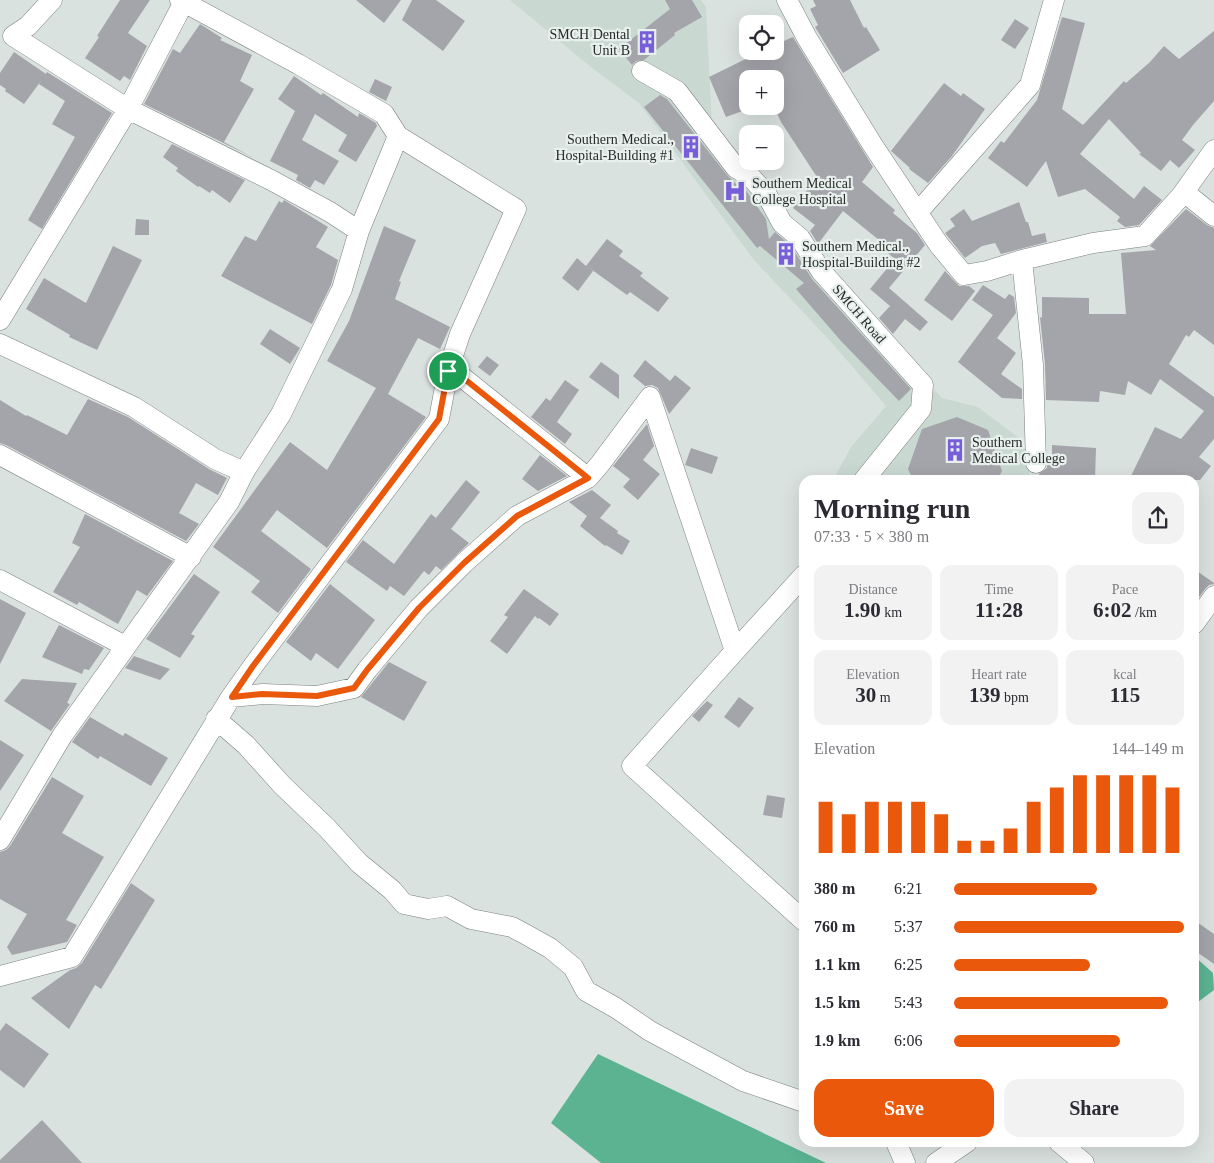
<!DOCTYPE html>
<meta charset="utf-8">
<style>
:root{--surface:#fff;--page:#f2f2f3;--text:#2b2b33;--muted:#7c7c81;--accent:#ea580c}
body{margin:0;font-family:"Times New Roman",serif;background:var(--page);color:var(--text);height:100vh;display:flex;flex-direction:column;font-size:19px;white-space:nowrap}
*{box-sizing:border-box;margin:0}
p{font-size:16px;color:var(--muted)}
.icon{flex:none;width:28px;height:28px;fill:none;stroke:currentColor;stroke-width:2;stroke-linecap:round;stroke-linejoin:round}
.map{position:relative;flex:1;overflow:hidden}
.sheet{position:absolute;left:799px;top:475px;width:400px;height:672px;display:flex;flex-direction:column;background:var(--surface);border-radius:15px;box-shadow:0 5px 20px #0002}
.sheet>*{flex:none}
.tools{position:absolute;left:739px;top:15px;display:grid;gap:10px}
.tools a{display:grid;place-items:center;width:45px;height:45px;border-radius:10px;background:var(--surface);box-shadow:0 5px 20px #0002;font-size:25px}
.pin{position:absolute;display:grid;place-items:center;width:42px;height:42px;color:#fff;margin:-21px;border:2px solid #fff;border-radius:50%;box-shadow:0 1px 5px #0007}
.round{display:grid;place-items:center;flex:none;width:52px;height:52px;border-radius:15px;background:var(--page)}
.overview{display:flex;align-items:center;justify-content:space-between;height:85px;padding:0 15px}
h1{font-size:28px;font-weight:800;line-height:38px}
.stats{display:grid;grid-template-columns:repeat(3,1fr);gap:8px;height:85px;padding:5px 15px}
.stats div{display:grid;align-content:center;border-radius:12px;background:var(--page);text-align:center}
.stats b{font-size:21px;font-weight:800}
.stats small{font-size:14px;font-weight:400}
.stats p{font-size:14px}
.chart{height:140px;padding:10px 15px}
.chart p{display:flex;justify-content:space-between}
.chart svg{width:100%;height:90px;margin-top:5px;stroke:var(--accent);stroke-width:6}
.button{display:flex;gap:10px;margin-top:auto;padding:10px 15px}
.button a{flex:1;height:58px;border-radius:15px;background:var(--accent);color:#fff;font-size:20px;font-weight:800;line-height:58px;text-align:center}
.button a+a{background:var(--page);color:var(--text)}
ul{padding:0 15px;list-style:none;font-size:16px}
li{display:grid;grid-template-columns:80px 60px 1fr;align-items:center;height:38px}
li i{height:12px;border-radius:6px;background:var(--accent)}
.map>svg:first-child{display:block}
.built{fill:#c9d9d2}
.water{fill:#5bb392}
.building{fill:#a4a4ab}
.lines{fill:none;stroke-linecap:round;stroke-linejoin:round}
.minor-casing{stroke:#7a817e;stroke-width:21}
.minor{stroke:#fff;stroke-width:20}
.route-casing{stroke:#fff;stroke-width:10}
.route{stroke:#ea580c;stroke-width:6}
.labels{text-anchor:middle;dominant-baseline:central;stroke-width:4.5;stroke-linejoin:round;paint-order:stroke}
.poi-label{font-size:14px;fill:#282c2a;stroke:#e7f0ec;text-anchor:start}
.street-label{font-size:14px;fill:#282c2a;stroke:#e7f0ec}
</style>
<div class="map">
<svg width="1214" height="1163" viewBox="0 0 1214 1163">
<rect width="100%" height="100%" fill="#dae2df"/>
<path class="built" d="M510,0h191l5,7 6,117 115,145 115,129 36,9 45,34 8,39h-198l18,-33 35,-41 -54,-63 -79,-84 -114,-156 -47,-35z"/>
<path class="water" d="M1194,956l19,17 1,17 -20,15z
M598,1054l228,109h-225l-50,-40z"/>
<path class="building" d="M120,0h30l-22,33 19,13 -17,34 -6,-4 -4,5 -35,-23 14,-21 -2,-1z
M356,0h45l-17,23z
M412,0h24l29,21 -22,30 -41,-31z
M665,0h27l10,17 -28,16 1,2 -31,25 -8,1 -4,4 -13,-16 51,-40z
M813,0h37l14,28 2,-1 14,23 -37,23 -28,-46 3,-2 -8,-16 6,-3z
M1062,17l23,6 -23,86 21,16 41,-44 2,2 24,-21 14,-16 15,13 35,-28v70l-21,24 -11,15 13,10 -16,18 -9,-8 -9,11 -22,-17 2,-1 -32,-34 -29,35 54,45 10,-13 18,14 -23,25 -14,2 -8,-6 3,-4 -35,-28 -27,8 -12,-36 -19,26 -39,-29 13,-17 3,2 33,-43z
M1015,19l14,9 -14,21 -14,-9z
M200,24l22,14 -2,2 32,15 -12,26 14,8 -30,53 28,15 -108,-53 29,-55 7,4z
M793,37l80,130 -11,15 33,28 -2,3 24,20 8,12 -36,43 39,34 -8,9 -15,-12 -12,15 -14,-16 11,-12 -20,-17 25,-30 -19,-16 3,-3 -36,-29 -25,33 -8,-13 5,-6 -22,-17 24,-31 -36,-55 -6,-13v-30h-27v30l-22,8 -17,-40 53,-26h13v-6z
M14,52l32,22 -22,30 -19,-13 1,-2 -6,-4v-12z
M47,72l65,41 -70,116 -14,-9 47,-83 -23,-13 13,-23 -26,-17z
M294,76l27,19 2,-2 35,24 1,-4 17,10 1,3 -21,36 -18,-11 9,-16 -32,-21 -13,26 37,21 -15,24 -9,-5 -5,8 -14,-8 2,-5 -28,-14 25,-50 -17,-12z
M375,79l17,8 -6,14 -17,-9z
M944,83l17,13 2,-3 22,16 -33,47 -24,27 -19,-14 1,-1 -19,-17z
M660,95l7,4 60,76 12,12 6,2 21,30 3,20 6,-7 16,14 21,33 99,110 -12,12 -58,-60 -45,-52 8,-6 -44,-37 -3,2 -113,-141z
M172,144l73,36 -15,23 -18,-13 -2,3 -11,-7 -1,1 -22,-16 2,-3 -15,-11z
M284,200l44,27 -12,20 22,13 -7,25 -19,39 -91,-48 24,-40 11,5 23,-40 3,2z
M1019,202l7,20h2l4,14 13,-3 2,9 -46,12 -6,-11 -13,3 -17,12 -20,-25 10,-7 -5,-7 14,-10 8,12z
M1186,209l21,16 7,3v117l-20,-15 -5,7 -3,-2 -17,29 45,33v42l-15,18 12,9 -11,14h-71l26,-53 26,12 23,-28 -44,-32 -9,16 -23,-14 -3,14 -25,-4 -1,11 -53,-2 -1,-36 -5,-47 2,1v-21l47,1v16h37l-5,-61 35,-3 -6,-4z
M136,219l13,1v15h-14z
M384,226l32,14 -17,41 2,1 -6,17 55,28 -10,22 -22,-11 -30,56 38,23 -99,131 -50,-38 -16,21 50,38 -33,44 -27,-21 9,-11 -47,-34 77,-105 37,28 49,-82 -49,-27 22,-40z
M607,239l16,12 -4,5 24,17 -3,3 29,22 -11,14 -28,-20 -3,3 -39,-28 5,4 -15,20 -16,-13 15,-20 9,8z
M113,246l29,14 -45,90 -28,-13 1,-2 -44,-26 18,-31 42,25z
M945,271l14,15h10l6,5 -23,30 -28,-21z
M983,285l22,14 4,-5 5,3 2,16 -19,25 19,15 -15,21 21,15v10l-20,-1 -44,-36 35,-47 -21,-15z
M270,329l30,19 -10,16 -30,-20z
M487,356l12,9 -9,11 -12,-9z
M645,360l25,21 5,-6 16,13 -22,26 -11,-26 -6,-3 -7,1 -12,-10z
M601,362l18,13v24l-30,-22z
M565,380l14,10 -22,32 15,12 -7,10 -34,-27 15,-19 4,3z
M88,399l40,18 81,52 18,9 -9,17 -22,-12 -17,30 20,11 -13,17 -180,-96 -6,-2v-43l26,16 1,-1 40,20z
M957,417l31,13 14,41 -5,9h-84l-5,-11 14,-40z
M647,424l7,22 -11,14 17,14 -22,26 -15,-13 7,-8 -17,-13z
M1052,445l44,3 -1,32h-50l-6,-2v-4l8,-6 1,-11 4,1z
M691,448l27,9 -6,17 -27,-9z
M540,455l27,21 -29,15 -16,-12z
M466,480l14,12 -29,37 18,14 -28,27 -5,-4 -7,9 -5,-4 -20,25 -14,-10 -3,5 -41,-29 17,-22 31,24 37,-50 5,4z
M592,490l19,15 -11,13 18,13 -1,2 13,8 -8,14 -16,-10 -1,1 -25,-20 7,-10 -18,-14z
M85,514l88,47 -26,35 -10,-6 -19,34 -39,-22 -2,3 -24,-13 27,-45 -8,-4z
M1194,569l20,14v1l-5,1 -4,4 -11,15z
M194,574l26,18 -29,42 4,2 -15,22 -34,-19z
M330,584l45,36 -37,49 -22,-16 -5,8 -25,-19z
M524,589l35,25 -9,12 -11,-8 -1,1 -3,-3 -28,38 -17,-13 18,-24 -4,-2z
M0,599l26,14 -26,51z
M59,625l45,23 -15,22 -5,-1 -2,5 -40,-17z
M134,656l36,13 -10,11 -35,-12z
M389,662l38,20 -23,39 -43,-24z
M22,679l55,4 -10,20 3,1 -19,27 -47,-30z
M739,697l15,11 -15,20 -15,-11z
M707,701l6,4 -14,17 -7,-6z
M90,717l33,19 2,-3 43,25 -17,28 -51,-30 -2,3 -26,-17z
M0,740l24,15 -24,36z
M52,777l32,19 -22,37 42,24 -38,63 11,5 -10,17 -55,13 -5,-8 20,-33 -27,-15v-47l6,-2 4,-4z
M767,795l18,3 -3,20 -19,-3z
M131,883l24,17 -54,89 -6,-4 -26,44 -38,-31 39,-28 6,-2 6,-5z
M1194,920l20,14v30l-20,-14z
M6,1023l43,31 -25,34 -24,-18v-39z
M42,1120l40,43h-82v-3z"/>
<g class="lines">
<defs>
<path id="minor" d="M52,0l-24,26 -15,10 115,73 143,71 59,32 29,19
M787,0l20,38 65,106 67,101 25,30 23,-4 35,-11 11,105 3,98
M642,71l35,20 59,77 14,8 17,19 15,28 18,15 21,33 102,114 -2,24 -57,71
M1184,192l30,24
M918,212l112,-127 24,-85
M1022,260l71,-17 52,-7 36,-40 33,-46
M0,320l128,-211 57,-109
M0,344l134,63 81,52 29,13
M448,371l14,6 126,101
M0,455l191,102
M0,580l125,66
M1194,624l20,-28
M735,651l69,-76
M231,697l32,-3 54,2 37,-8 13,-18 52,-62 45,-45 53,-47 71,-38 12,-14 50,-67 85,254 -103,115 172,155
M216,719l30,26 36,40 45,43 32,35 33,27 12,14 24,5 19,-3 24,13 41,8 13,7 25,14 23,19 13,24 30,17 34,23 93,50 61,21
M0,840l62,-104 167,-234 15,-30 37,-58 61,-125 17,-58 39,-95 -14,-22 -86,-50 -118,-64
M0,976l72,-19 159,-260 22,-31 186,-247 9,-48 12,-37 56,-125 -118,-73
M896,1142l9,21
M1059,1142l25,21
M936,1163l31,-21"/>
</defs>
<use href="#minor" class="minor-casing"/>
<use href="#minor" class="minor"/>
</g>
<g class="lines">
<defs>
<path id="route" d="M448,371l14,6 126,101 -71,38 -53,47 -45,45 -52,62 -13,18 -37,8 -55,-2 -30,3 21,-31 186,-247z"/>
</defs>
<use href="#route" class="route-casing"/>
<use href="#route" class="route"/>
</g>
<defs>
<symbol id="building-bare" viewBox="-9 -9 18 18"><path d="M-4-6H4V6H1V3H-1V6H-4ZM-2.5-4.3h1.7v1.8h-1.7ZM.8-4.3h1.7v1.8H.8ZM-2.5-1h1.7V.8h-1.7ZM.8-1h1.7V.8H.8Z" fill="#785ed8" stroke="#e7f0ec" stroke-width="2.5" paint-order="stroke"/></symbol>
<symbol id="hospital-bare" viewBox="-9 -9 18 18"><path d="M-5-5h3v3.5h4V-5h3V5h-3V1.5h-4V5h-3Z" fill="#785ed8" stroke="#e7f0ec" stroke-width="2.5" paint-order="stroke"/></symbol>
</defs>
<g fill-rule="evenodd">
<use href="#building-bare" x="631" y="26" width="32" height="32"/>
<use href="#building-bare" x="675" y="131" width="32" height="32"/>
<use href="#hospital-bare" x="719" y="175" width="32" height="32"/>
<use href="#building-bare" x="770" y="238" width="32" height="32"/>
<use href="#building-bare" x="939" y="434" width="32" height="32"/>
</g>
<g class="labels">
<g class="poi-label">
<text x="630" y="34" text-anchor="end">SMCH Dental<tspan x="630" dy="16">Unit B</tspan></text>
<text x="674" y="139" text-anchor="end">Southern Medical.,<tspan x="674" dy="16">Hospital-Building #1</tspan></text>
<text x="752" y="183">Southern Medical<tspan x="752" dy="16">College Hospital</tspan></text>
<text x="802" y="246">Southern Medical.,<tspan x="802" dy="16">Hospital-Building #2</tspan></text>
<text x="972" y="442">Southern<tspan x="972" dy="16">Medical College</tspan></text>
</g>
<g class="street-label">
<text transform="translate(859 314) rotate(49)">SMCH Road</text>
</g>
</g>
</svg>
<div class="tools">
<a><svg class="icon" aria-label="locate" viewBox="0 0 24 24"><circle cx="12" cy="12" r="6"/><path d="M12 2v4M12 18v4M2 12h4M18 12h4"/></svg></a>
<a>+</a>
<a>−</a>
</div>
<div class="pin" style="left:448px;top:371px;background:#1e9e55"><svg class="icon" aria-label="arrive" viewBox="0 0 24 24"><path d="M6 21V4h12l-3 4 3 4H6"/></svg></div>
<section class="sheet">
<div class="overview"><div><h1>Morning run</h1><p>07:33 · 5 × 380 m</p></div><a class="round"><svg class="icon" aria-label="share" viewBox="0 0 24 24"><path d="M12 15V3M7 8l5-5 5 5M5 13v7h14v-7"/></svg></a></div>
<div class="stats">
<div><p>Distance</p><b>1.90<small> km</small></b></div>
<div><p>Time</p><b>11:28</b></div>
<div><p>Pace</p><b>6:02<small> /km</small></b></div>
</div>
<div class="stats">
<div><p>Elevation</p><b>30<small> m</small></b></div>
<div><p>Heart rate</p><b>139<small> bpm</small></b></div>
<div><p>kcal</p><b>115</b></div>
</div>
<div class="chart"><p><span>Elevation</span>144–149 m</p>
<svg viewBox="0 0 160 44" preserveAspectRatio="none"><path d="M5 44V19M15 44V25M25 44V19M35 44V19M45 44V19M55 44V25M65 44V38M75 44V38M85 44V32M95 44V19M105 44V12M115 44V6M125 44V6M135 44V6M145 44V6M155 44V12"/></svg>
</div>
<ul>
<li><b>380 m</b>6:21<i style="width:62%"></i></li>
<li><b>760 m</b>5:37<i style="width:100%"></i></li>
<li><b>1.1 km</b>6:25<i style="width:59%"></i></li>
<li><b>1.5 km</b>5:43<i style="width:93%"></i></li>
<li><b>1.9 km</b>6:06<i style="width:72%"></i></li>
</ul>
<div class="button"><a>Save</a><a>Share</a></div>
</section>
</div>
